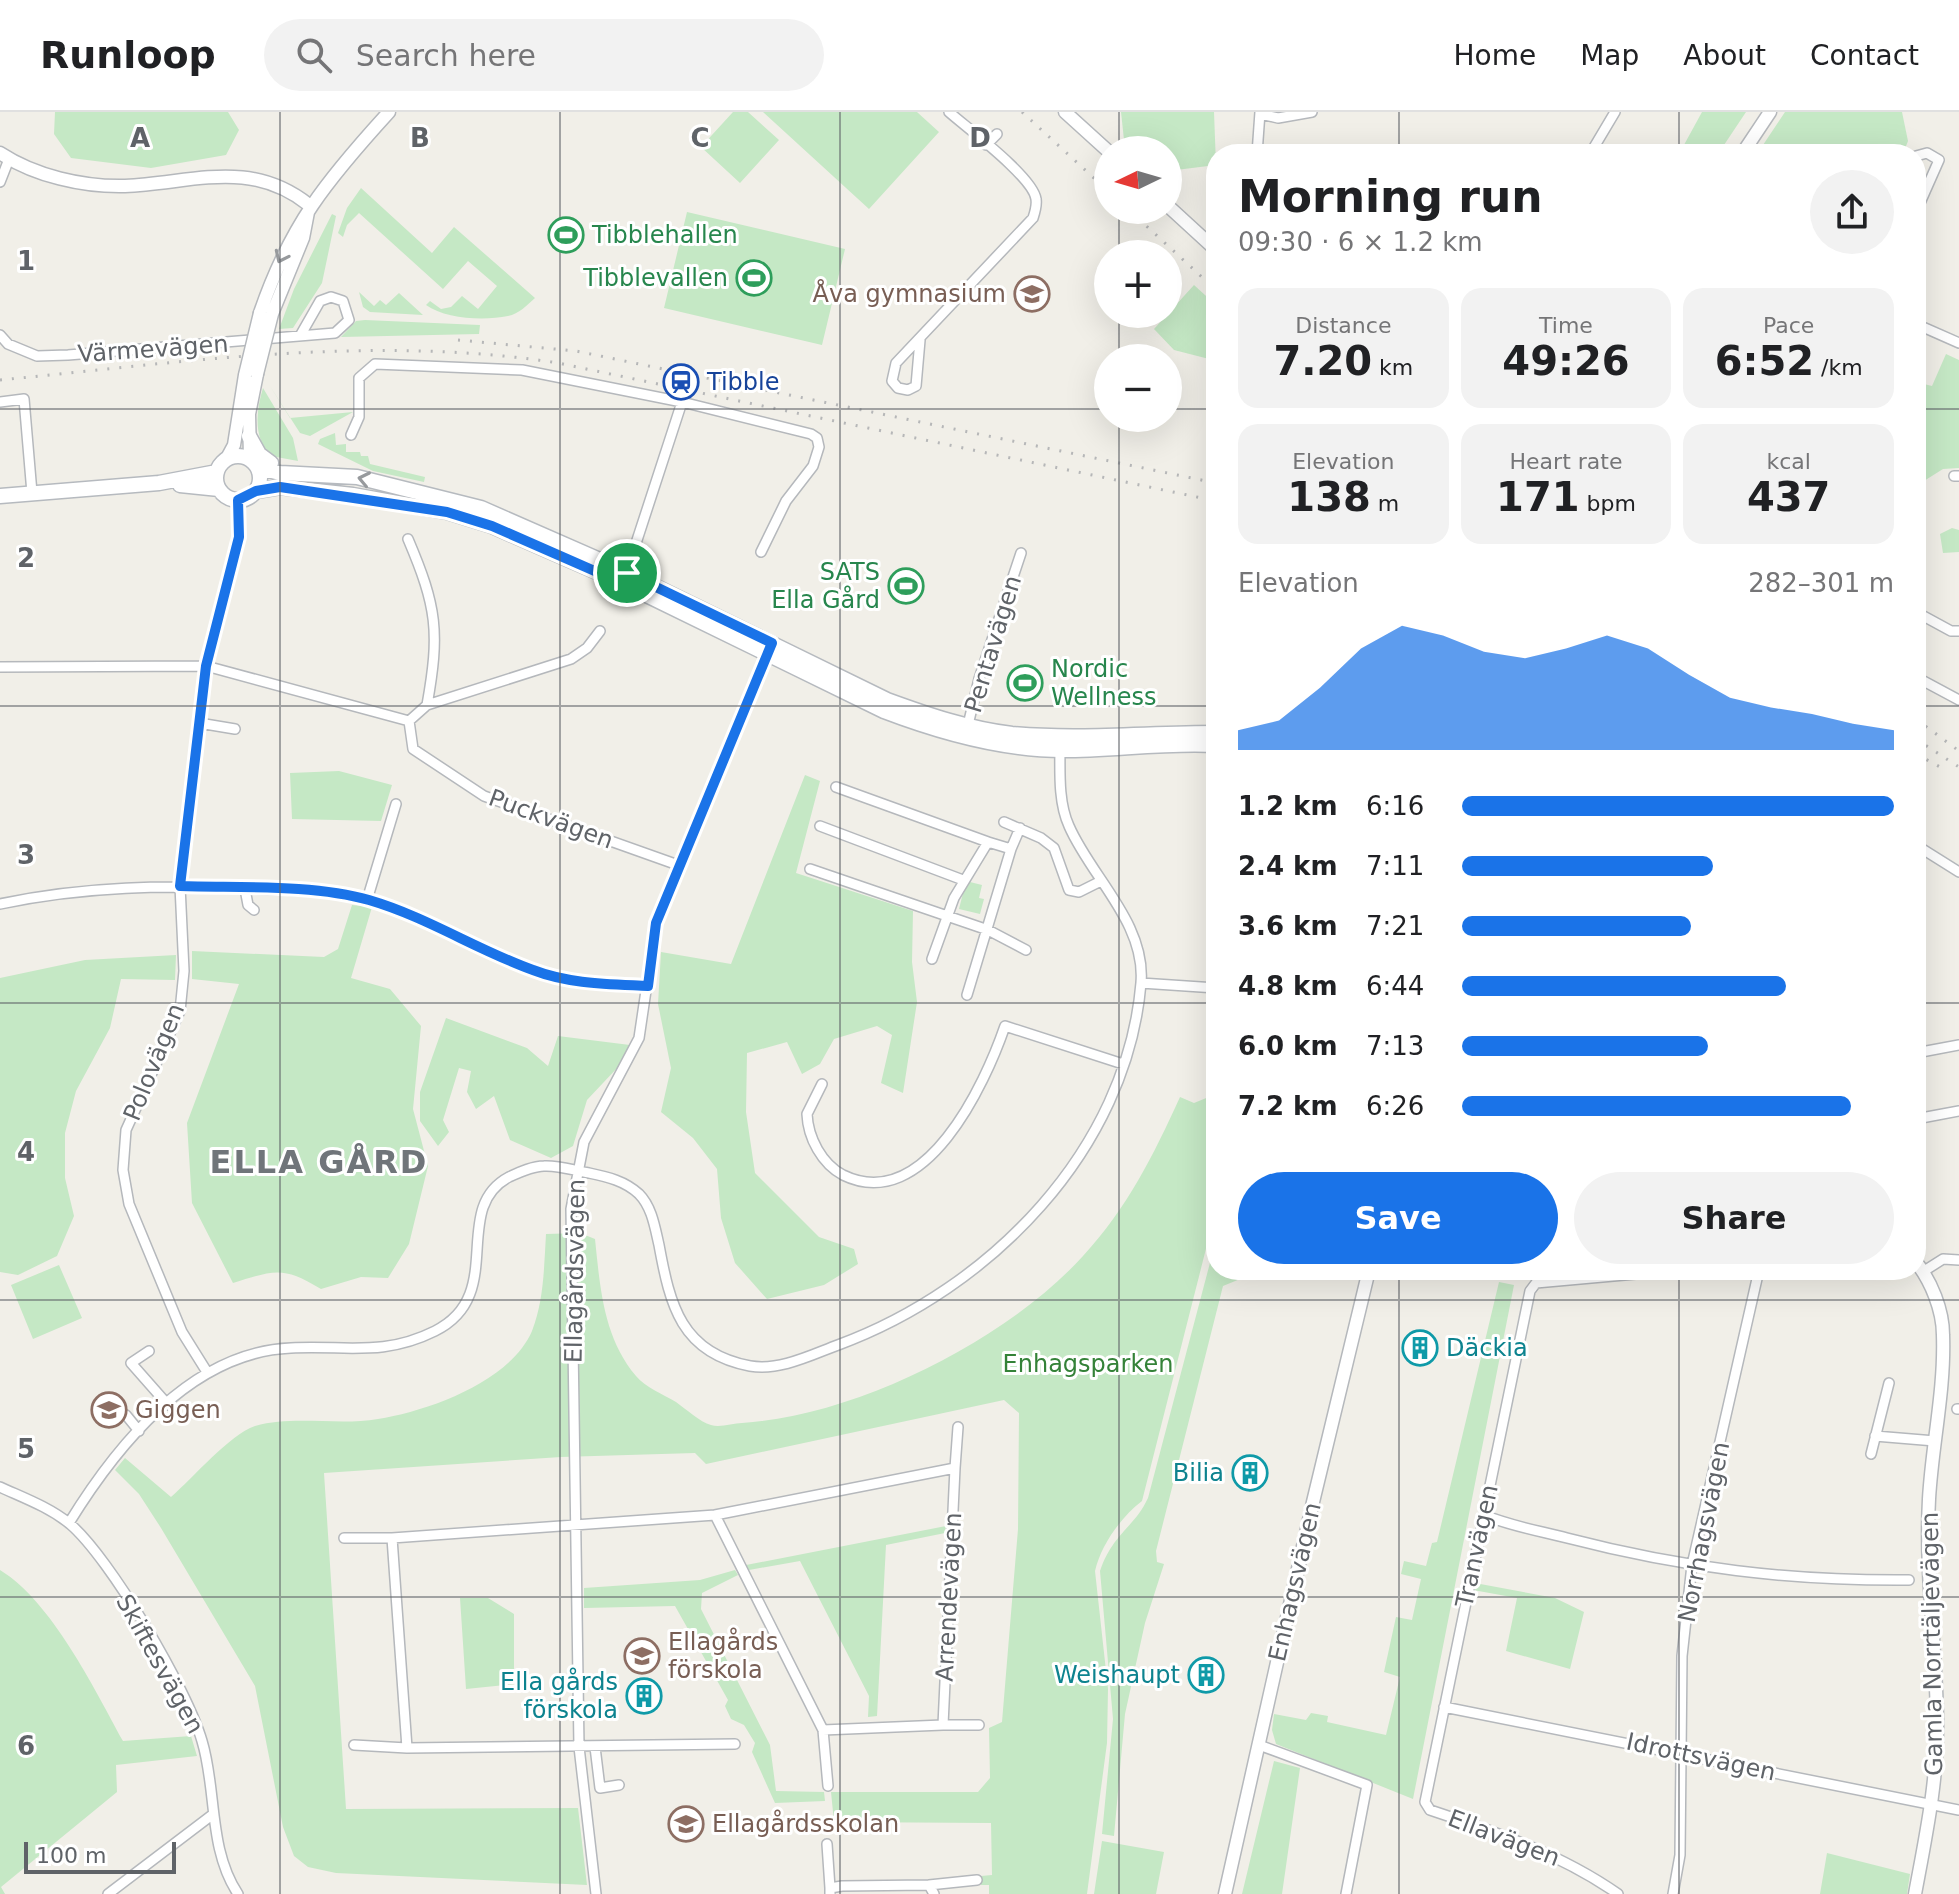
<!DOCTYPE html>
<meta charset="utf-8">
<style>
:root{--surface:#fff;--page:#f2f2f2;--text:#202124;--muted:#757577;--line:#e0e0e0;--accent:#1a73e8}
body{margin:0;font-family:"DejaVu Sans",sans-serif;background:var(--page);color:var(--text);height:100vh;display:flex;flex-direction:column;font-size:30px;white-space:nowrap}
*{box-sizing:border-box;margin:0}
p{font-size:26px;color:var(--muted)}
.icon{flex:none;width:44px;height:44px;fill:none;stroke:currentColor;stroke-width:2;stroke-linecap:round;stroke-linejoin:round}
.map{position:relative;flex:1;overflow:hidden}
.side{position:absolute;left:1206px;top:32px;width:720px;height:1136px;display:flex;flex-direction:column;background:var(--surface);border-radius:32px;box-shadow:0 8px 32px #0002}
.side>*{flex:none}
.needle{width:52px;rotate:265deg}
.fabs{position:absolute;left:1094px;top:24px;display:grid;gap:16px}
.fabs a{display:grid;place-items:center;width:88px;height:88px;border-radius:50%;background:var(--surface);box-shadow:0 8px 32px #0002;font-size:40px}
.scale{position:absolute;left:24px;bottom:20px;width:152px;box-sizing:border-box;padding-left:8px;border:4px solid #5f6368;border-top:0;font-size:22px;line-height:28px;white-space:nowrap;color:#5f6368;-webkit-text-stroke:6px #fff;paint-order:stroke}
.pin{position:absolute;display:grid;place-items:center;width:68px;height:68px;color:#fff;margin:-34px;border:4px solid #fff;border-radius:50%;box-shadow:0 2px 8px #0007}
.round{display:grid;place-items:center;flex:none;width:84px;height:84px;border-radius:42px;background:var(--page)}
.summary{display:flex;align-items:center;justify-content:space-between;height:136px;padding:0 32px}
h1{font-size:44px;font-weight:700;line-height:60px}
.stats{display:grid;grid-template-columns:repeat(3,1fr);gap:12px;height:136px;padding:8px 32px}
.stats div{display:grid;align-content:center;border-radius:20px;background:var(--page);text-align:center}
.stats b{font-size:40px;font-weight:700}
.stats small{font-size:22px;font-weight:400}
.stats p{font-size:22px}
.chart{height:224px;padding:16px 32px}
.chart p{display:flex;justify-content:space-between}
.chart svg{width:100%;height:144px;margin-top:8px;fill:var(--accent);opacity:.7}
.action{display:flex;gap:16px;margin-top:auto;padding:16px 32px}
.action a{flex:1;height:92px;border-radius:48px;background:var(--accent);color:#fff;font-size:32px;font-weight:700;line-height:92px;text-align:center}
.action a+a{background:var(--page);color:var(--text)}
ul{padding:0 32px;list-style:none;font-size:26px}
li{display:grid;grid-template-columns:128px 96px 1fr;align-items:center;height:60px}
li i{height:20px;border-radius:10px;background:var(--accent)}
header{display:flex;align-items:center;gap:48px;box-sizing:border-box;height:112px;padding:0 40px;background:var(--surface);border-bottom:2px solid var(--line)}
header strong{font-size:38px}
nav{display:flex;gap:44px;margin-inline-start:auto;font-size:28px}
.search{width:560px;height:72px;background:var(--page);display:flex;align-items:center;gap:20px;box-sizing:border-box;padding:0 28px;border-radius:44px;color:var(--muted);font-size:30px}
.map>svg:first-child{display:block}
.green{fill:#c5e8c5}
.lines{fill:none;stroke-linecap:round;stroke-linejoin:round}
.minor-casing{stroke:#b5b8bc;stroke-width:12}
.tertiary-casing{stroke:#b5b8bc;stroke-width:15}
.secondary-casing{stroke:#b6babf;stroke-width:17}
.minor{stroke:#fff;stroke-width:9}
.tertiary{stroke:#fff;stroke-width:12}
.secondary{stroke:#fff;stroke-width:14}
.rail{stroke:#b6b7b8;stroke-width:3;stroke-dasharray:2 10;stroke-linecap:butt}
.tertiary-bridge-casing{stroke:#b5b8bc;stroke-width:15;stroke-linecap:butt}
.tertiary-bridge{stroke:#fff;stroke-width:12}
.oneway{stroke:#979a9d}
.route-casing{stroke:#fff;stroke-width:16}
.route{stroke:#1a73e8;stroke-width:10}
.grid{fill:none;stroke:#5f6368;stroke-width:2;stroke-opacity:0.55}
.labels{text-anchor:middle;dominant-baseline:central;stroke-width:6;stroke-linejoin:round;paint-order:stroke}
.leisure-label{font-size:24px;fill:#27864d;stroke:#fff;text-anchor:start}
.education-label{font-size:24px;fill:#785e54;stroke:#fff;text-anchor:start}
.street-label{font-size:24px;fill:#5f6368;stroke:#fff}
.transit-label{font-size:24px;fill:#164399;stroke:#fff;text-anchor:start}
.culture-label{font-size:24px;fill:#0d838f;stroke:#fff;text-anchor:end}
.park-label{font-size:24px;fill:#348238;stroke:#fff}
.district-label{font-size:32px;font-weight:bold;letter-spacing:2px;fill:#70757a;stroke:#fff}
.grid-label{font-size:26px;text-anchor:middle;font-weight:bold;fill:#5f6368;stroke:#fff;stroke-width:6;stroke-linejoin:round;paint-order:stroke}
</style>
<header>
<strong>Runloop</strong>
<div class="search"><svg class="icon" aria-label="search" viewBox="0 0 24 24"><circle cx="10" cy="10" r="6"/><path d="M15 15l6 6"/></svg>Search here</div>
<nav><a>Home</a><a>Map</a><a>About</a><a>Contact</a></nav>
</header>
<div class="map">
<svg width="1959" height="1782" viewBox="0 0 1959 1782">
<rect width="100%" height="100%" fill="#f1efe8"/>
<path class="green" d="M55,0h173l11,18 -13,25 -75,13 -80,-10 -17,-24z
M733,0h15l31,28 -39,43 -39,-36z
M763,0h154l22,20 -70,77z
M1121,0h93l2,53 -48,6v-21h-34l-10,-10z
M1702,0h44l-28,42h-39z
M1785,0h117l6,29 -5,13h-146z
M361,76l71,65 22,-26 81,71c-8,7 -16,16 -27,18 -24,5 -63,3 -82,-11l4,-4 11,8 10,-2 11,-11 16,13 19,-23 -29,-25 -25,28 -84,-76 -12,12 -4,12 -5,-4 9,-25z
M687,100l158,37 -23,96 -158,-37z
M332,102l4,2 -14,67 -29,45 -14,1 15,-40z
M1194,173l22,20v52l-3,3 -39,-10 -20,-21z
M359,180l15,14 6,-6 6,5 13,-12 24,22 -53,-3 -7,-5z
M365,208l115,5 -1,9 -138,3 15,-16z
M1946,242l13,6v108l-16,1 -27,17v-104l16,4z
M268,271l22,35 63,-6 -43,24 -10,-3z
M263,276l30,50 5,23 -27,-5c-18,-18 -15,-45 -8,-68z
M335,321l1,12 10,-1v8h14l1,4h7l2,8 55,13 -1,5 -51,-11 -55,-27 2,-5z
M1952,416l7,2v22l-16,1 -3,-19z
M339,659l53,14 -11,36 -89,-2 -2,-46z
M805,663l15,6 -24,92 117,38 -1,51 5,40 -14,91 -22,-10 11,-48 -15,-9 -43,13 -14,25 -18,10 -15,-32 -40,11 -1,59 9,61 64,64 35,12 4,15 -34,21 -57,14 -32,-36 -14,-45 -4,-49 -24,-31 -32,-26 10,-44 -13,-64 3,-52 70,12z
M966,769l16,4 -3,13 5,1 -4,15 -21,-5z
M352,793l20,2 -21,71 39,11 31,37 -8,83 15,57 -19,78 -21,34 -27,-1 -40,12c-38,-23 -46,-19 -88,-6l-41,-80 -5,-80 52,-139 -47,-5v-28l132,6 14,-8z
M176,843l-1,25 -54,-1 -11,49 -34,63 -11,42v45l9,38 -17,40 -39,19 -18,-3v-294l85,-18z
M446,906l81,30 21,18 10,-30 72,9 -11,21 -32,34 -14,46 -22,12 -41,-18 -16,-44 -18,13 -9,-17 4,-21 -12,-3 -16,52 6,12 -11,14 -18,-25v-29z
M1216,982v136l-5,-1 -69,272c-21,16 -41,44 -47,70l13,118 -1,54 -20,151h-98v-9h-8v-9l11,-1 -1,-52 -157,-1 -3,-30h147l12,-14 -1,-50 13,-6 16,-193 1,-116 -15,-13 -298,64 -11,-11 -134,4 -237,16 22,336 232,-1 9,77 -251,-12 -28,-6 -14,-11 -11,-29 -28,-141 -94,-158 -22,-34 -24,-24 10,-12 46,39c22,-19 58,-62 84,-71 39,-11 83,0 123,-7 50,-8 132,-37 154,-88 12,-31 12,-64 14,-97l34,-1 15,6c5,47 8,98 41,137 9,11 28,19 40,26 10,7 24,20 35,23 9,3 22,-2 31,-2 113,-7 264,-82 341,-167 45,-49 70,-100 97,-159l14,6z
M1216,1128v30h46l-39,16 -67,265 1,11 7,2 -19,59 -20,91 -11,122 -12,-2 11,-115 -13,-148c13,-38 34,-43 48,-73z
M59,1153l23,53 -49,21 -22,-54z
M1499,1170l15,3 -101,514 -137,-55 -4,-14 2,-16 32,6 5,-7 17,3 -1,6 59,13 14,-58 -16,-5 12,-55 16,3 9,-41 -20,-5 3,-13 22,5 6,-23 5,-1z
M946,1414l-1,7 -59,12 -9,171 -9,1 1,-21 -69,-135 -51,9 -3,-5z
M0,1458c52,32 94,118 123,171l68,-5 6,20 -81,9 1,27 -116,95 4,7h-5z
M735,1458l3,5 -36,18 -1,16 69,136 6,46 48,1 1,9 -50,2 -23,-51 3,-9 -11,-18 -13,-6 -6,-13 3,-6 -53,-94 -91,2v-20l116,-8z
M1475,1471l80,15 29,14 -14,57 -64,-18 11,-53 -44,-8z
M460,1486h28l26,16v70l-48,5z
M1274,1649l26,7 -18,126h-40z
M1102,1729l62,11 -8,42h-62z
M1827,1741l83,21 -3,20h-87z"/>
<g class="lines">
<defs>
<path id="minor" d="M1260,2l18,4 34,-6
M986,33l11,-11
M1257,42l3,-42
M1590,42l25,-42
M1916,44l11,-3 12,7 -23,52
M0,70l9,-23
M1916,212l43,19
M0,223l8,9 29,12 31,-1 267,-22 14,-13 -6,-19 -12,-4 -11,4 -20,35
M920,228l-4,46 -8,4 -10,-2 -6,-7 4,-18 137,-145c2,-6 4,-13 3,-19 -3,-22 -69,-71 -87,-87
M0,290l24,-3 8,94
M351,323l8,-18v-39l16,-14 147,6 160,32 129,32 6,4 2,9 -6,19 -27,35 -25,51
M1954,364h5
M408,427c29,68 32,93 19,166
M625,465l57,-175
M1916,500l35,19h8
M0,555l206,-1 203,55 18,-16 144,-46 16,-11 13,-17
M1916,565l43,23
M409,609l4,28 71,47 194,69
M199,611l36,6
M967,617l12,-50 42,-126
M836,675l152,55 -34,56 -22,61
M1004,710l37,16 13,10 15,42 10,2 22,-11
M820,714l143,54
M1916,733l43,27
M1011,737l9,-21
M810,757l178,61 38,20
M245,777l3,16 6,5
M367,788l29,-96
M0,792c85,-18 166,-19 253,-15 37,1 78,1 114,11 59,15 110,51 167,71 36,12 76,13 114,15
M1141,871l75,5
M967,883l44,-146 -23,-7
M1916,941l43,-8
M822,972l-15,30c1,24 15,50 36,61 82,40 142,-91 162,-149l118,38
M1916,1007l43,-8
M1924,1159l19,-12 16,1
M149,1239l-18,12 37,42
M207,1260l-25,-40 -53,-128 -6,-34 3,-40 54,-119 4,-40 -4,-85 12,-108 14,-112 33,-129 -1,-37
M1957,1297h2
M126,1303l13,16
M1875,1324l60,5
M1871,1342l18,-71
M955,1356l3,-41
M0,1375c24,11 49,20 70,37 40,34 117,165 132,217 15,49 6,108 36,153
M715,1403l240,-47 -12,257 -120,5 -108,-215 -323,23 15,210 328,-4
M1484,1403c26,11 56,16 83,23 116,30 222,43 342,42
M69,1411c48,-78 123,-171 222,-175 54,-3 92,9 144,-17 73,-36 14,-122 74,-154 11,-5 24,-11 35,-11 15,-1 31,5 45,7 19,4 36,8 50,21 13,13 16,34 20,51 11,60 22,108 91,121 30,5 61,-11 88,-21 152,-56 289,-195 303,-362 5,-60 -50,-106 -72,-157 -11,-24 -9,-55 -9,-82
M344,1426h48
M1444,1595l515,103
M943,1613h36
M823,1618l5,56
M354,1633l53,3
M1259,1633l108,40 -21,109
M595,1635l5,41 19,-3
M827,1732l3,44
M929,1773l48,-5
M108,1782l104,-79
M596,1782l-17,-147 -8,-538 13,-67 55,-104 17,-115 113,-274
M830,1782v-6l12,-2 87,-1 5,9
M1618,1782c-57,-40 -122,-62 -188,-84l-5,-8 105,-511 6,-8 144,-13
M1673,1782l7,-39 2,-199 10,-91 67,-295"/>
<path id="tertiary" d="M1065,0l43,39
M0,41c35,23 83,34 125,33 68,-3 125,-28 184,19
M1742,42l28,-42
M1168,94l48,44
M260,201c30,-88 67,-133 129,-201
M272,202l31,-76 5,-26
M227,346l7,-13 11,-70
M250,346l-1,-44 8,-40
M1225,1782l88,-392 56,-232
M1915,1782c11,-59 23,-115 22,-175 -1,-73 -12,-146 -8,-220 3,-54 16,-109 14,-164 0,-25 -12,-54 -27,-73"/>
<path id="secondary" d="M249,324l10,18 12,9
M216 366a22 22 0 1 1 44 0a22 22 0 1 1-44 0Z
M259,356l21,5 77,4 124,31 130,57 276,135c41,15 82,29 125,34 68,6 136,-1 204,-1
M180,373l39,4
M256,379l24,-4 73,8 94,17 45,14 130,57 262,128c55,21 118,39 179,39 51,0 102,-8 153,-5
M0,384l159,-13 58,-11"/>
</defs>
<use href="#minor" class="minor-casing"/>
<use href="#tertiary" class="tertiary-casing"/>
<use href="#secondary" class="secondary-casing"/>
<use href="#minor" class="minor"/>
<use href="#tertiary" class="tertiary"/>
<use href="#secondary" class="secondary"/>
<path class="rail" d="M1022,0l86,79
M1129,98l87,80
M458,228l118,11 640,132
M0,268c184,-18 374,-46 558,-17l658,138
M1916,607l43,32
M1916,627l43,28
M1916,642l26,14"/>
<defs>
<path id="tertiary-bridge" d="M257,262l15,-60
M245,263l15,-62"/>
</defs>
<use href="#tertiary-bridge" class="tertiary-bridge-casing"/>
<use href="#tertiary-bridge" class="tertiary-bridge"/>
</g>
<defs><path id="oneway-chevron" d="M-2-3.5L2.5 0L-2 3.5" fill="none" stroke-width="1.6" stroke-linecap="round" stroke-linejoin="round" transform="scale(2)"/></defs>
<g class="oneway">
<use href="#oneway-chevron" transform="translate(281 145) rotate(115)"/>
<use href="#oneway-chevron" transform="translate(364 367) rotate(-168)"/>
</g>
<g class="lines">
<defs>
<path id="route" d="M280,375l167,25 45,14 130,57 5,-10 145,70 -116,280 -8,63c-39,-2 -79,-2 -115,-16 -56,-20 -106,-53 -164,-70 -56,-16 -130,-12 -189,-14l26,-220 33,-129 -1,-37 18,-9z"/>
</defs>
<use href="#route" class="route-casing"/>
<use href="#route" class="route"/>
</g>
<path class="grid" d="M280,0v1782M560,0v1782M840,0v1782M1119,0v38M1399,0v42M1679,0v42M1119,98v44M1119,202v44M0,297h1108M1168,297h48M1916,297h43M1119,306v1476M0,594h1216M1916,594h43M0,891h1216M1916,891h43M1399,1158v624M1679,1158v624M0,1188h1959M0,1485h1959"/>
<defs>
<symbol id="stadium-ring" viewBox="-11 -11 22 22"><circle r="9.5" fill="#fff" stroke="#2e9e5b" stroke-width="1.5"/><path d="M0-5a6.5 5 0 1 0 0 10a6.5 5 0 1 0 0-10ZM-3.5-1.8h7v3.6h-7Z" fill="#2e9e5b"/></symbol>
<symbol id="university-ring" viewBox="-11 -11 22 22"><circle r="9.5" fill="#fff" stroke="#8d6e63" stroke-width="1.5"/><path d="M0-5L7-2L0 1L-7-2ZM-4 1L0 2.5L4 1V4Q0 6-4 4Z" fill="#8d6e63"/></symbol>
<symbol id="station-ring" viewBox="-11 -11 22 22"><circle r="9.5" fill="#fff" stroke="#1a4fb4" stroke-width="1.5"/><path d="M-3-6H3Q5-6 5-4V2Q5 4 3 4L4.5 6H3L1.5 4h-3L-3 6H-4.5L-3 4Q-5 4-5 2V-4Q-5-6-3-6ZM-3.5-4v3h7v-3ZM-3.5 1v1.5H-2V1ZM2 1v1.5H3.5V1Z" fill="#1a4fb4"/></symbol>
<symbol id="building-ring" viewBox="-11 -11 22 22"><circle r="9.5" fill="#fff" stroke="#0f9aa8" stroke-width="1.5"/><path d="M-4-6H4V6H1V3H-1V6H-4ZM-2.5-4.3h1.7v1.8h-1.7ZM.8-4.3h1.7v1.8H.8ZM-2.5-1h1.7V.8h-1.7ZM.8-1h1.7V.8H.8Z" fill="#0f9aa8"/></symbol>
<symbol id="school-ring" viewBox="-11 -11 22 22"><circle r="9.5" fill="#fff" stroke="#8d6e63" stroke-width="1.5"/><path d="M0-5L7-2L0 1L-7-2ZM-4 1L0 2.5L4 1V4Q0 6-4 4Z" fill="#8d6e63"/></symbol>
</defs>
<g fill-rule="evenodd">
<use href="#stadium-ring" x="546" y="103" width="40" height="40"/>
<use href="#stadium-ring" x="734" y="146" width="40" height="40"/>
<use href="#university-ring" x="1012" y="162" width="40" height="40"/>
<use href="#station-ring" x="661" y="250" width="40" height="40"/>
<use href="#stadium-ring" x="886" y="454" width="40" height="40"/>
<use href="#stadium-ring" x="1005" y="551" width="40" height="40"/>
<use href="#building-ring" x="1400" y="1216" width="40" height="40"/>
<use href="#school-ring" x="89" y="1278" width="40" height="40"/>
<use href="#building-ring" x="1230" y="1341" width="40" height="40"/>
<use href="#school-ring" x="622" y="1524" width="40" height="40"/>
<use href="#building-ring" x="1186" y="1543" width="40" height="40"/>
<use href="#building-ring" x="624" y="1564" width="40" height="40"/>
<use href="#school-ring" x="666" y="1692" width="40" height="40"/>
</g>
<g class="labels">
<g class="leisure-label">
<text x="592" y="123">Tibblehallen</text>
<text x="728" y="166" text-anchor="end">Tibblevallen</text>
<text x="880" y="460" text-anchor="end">SATS<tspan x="880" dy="28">Ella Gård</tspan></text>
<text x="1051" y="557">Nordic<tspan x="1051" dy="28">Wellness</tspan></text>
</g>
<g class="education-label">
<text x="1006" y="182" text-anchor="end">Åva gymnasium</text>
<text x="135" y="1298">Giggen</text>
<text x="668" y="1530">Ellagårds<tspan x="668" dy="28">förskola</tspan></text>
<text x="712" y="1712">Ellagårdsskolan</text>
</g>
<g class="street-label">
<text transform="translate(153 237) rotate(-4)">Värmevägen</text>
<text transform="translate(993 532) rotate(-73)">Pentavägen</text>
<text transform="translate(551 707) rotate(20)">Puckvägen</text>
<text transform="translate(154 950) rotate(-68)">Polovägen</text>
<text transform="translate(575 1159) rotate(-89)">Ellagårdsvägen</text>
<text transform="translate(1704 1420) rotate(-79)">Norrhagsvägen</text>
<text transform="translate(1477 1434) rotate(-78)">Tranvägen</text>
<text transform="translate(1295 1470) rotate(-77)">Enhagsvägen</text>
<text transform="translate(949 1485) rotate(-87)">Arrendevägen</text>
<text transform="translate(1932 1532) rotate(-91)">Gamla Norrtäljevägen</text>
<text transform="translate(160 1552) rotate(61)">Skiftesvägen</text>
<text transform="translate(1701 1645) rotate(12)">Idrottsvägen</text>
<text transform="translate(1504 1726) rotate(21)">Ellavägen</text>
</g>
<g class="transit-label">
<text x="707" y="270">Tibble</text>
</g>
<g class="culture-label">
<text x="1446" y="1236" text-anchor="start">Däckia</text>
<text x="1224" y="1361">Bilia</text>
<text x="1180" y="1563">Weishaupt</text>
<text x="618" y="1570">Ella gårds<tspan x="618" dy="28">förskola</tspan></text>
</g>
<g class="park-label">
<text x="1088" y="1252">Enhagsparken</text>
</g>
<g class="district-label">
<text x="319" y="1050">ELLA GÅRD</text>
</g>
</g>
<g class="grid-label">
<text x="140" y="35">A</text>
<text x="420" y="35">B</text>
<text x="700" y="35">C</text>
<text x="980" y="35">D</text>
<text x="26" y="158">1</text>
<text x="26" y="455">2</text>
<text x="26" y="752">3</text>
<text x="26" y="1049">4</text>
<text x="26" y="1346">5</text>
<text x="26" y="1643">6</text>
</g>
</svg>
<div class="fabs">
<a><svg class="needle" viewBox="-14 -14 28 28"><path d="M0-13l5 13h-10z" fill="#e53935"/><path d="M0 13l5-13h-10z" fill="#757577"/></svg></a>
<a>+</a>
<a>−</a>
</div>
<div class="scale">100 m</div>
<div class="pin" style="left:627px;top:461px;background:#1e9e55"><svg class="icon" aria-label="arrive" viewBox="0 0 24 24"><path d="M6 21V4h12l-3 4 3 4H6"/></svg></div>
<section class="side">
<div class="summary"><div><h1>Morning run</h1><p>09:30 · 6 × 1.2 km</p></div><a class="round"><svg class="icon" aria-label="share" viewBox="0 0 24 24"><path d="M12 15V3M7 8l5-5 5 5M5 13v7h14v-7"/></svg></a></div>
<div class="stats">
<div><p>Distance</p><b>7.20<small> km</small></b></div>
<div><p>Time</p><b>49:26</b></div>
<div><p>Pace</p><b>6:52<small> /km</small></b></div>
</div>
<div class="stats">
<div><p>Elevation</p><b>138<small> m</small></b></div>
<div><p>Heart rate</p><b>171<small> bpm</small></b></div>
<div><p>kcal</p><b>437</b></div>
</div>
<div class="chart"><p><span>Elevation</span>282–301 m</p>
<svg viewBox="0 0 160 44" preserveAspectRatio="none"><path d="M0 44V38L10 35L20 25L30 13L40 6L50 9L60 14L70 16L80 13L90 9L100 13L110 21L120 28L130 31L140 33L150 36L160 38V44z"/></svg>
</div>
<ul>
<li><b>1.2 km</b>6:16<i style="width:100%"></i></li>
<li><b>2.4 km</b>7:11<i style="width:58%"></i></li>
<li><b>3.6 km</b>7:21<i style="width:53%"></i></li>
<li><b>4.8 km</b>6:44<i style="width:75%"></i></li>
<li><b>6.0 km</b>7:13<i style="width:57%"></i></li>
<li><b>7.2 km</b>6:26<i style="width:90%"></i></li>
</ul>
<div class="action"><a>Save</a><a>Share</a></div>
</section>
</div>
